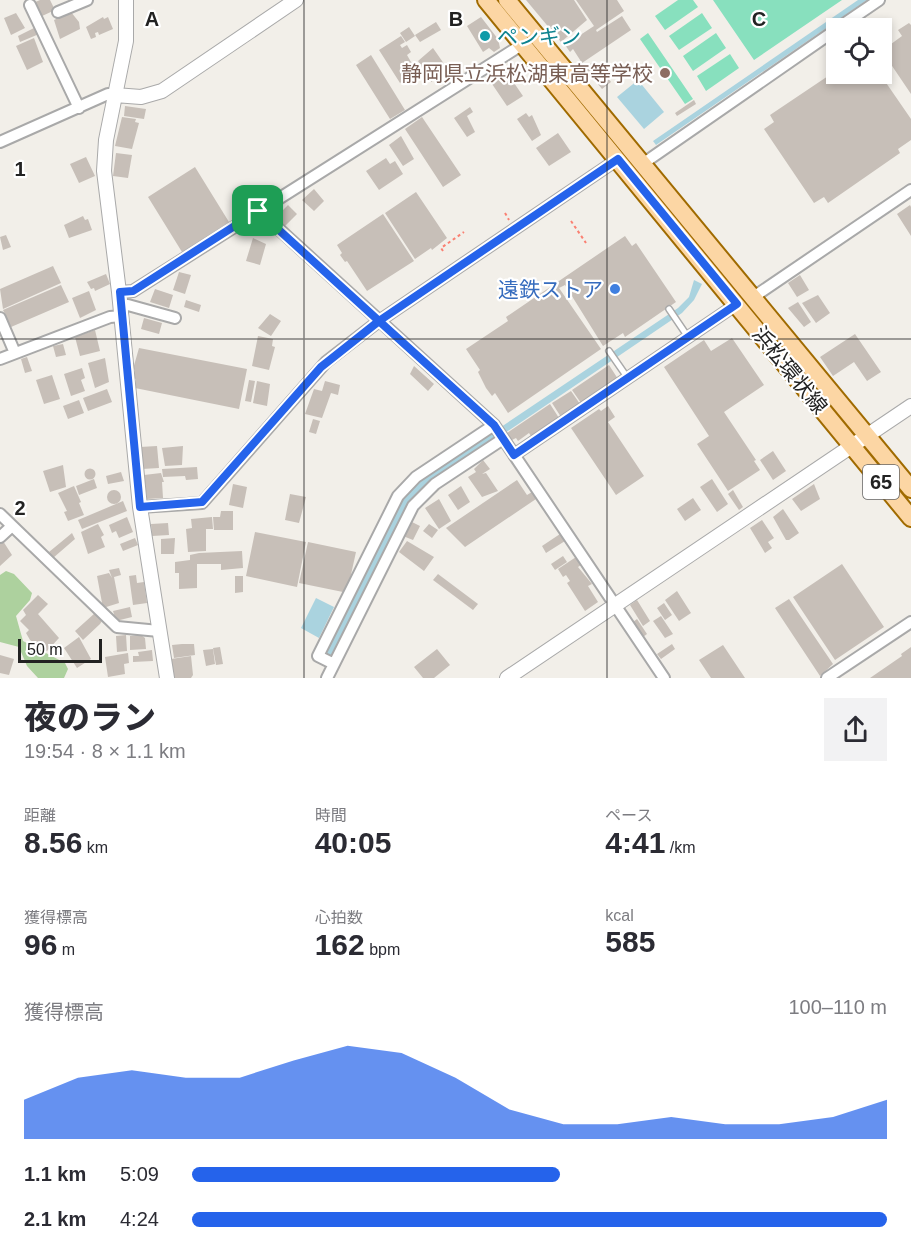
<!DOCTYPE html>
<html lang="ja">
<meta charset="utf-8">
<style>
:root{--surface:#fff;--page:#f2f2f3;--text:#2b2b33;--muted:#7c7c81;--accent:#2563eb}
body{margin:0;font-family:Helvetica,"Noto Sans JP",sans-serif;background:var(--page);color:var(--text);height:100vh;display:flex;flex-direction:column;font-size:22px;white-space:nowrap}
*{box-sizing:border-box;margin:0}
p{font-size:20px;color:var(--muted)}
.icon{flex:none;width:33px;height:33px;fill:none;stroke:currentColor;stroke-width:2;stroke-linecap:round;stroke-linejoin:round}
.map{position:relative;height:678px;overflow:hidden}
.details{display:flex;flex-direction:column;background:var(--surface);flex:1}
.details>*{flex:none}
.fabs{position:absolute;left:826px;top:18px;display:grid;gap:12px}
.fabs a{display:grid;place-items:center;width:66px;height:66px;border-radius:0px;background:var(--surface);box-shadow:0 3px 9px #0003;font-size:30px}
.scale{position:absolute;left:18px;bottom:15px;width:84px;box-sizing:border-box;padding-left:6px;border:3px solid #222;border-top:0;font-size:16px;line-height:21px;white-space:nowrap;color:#222;-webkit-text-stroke:4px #fff;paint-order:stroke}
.pin{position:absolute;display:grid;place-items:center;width:51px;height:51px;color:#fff;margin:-26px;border-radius:12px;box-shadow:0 3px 9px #0006}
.round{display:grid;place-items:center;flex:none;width:63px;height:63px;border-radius:0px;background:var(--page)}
.overview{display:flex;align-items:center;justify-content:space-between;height:102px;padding:0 24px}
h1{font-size:33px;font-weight:800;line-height:45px}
.figures{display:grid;grid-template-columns:repeat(3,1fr);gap:9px;height:102px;padding:6px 24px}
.figures div{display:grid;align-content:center}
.figures b{font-size:30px;font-weight:800}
.figures small{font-size:16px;font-weight:400}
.figures p{font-size:16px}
.chart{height:168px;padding:12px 24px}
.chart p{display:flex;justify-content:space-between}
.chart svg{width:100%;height:108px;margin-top:6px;fill:var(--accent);opacity:.7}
ul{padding:0 24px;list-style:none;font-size:20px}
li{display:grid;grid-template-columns:96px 72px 1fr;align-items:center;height:45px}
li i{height:15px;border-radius:8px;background:var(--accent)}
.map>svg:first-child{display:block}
.forest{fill:#add19e}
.pitch{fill:#88e0be}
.water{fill:#aad3df}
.building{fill:#c7bfb8}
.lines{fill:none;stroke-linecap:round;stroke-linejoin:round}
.service-casing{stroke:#a9a9a9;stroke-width:8}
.minor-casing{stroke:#a9a9a9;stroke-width:14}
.tertiary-casing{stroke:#a9a9a9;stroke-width:16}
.primary-casing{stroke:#a06b00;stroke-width:20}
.path{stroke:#fa8072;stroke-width:2;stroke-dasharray:3 3;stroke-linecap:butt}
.service{stroke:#fff;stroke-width:5}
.minor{stroke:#fff;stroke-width:10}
.tertiary{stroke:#fff;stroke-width:14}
.primary{stroke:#fcd6a4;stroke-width:16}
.route-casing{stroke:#fff;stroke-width:12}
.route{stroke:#2563eb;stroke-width:8}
.grid{fill:none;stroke:#222;stroke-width:1.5;stroke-opacity:0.55}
.culture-dot{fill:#0f9aa8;stroke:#fff;stroke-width:2}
.education-dot{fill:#8d6e63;stroke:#fff;stroke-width:2}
.shop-dot{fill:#3f7fe0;stroke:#fff;stroke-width:2}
.labels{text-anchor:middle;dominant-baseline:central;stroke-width:4.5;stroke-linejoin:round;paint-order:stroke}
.shield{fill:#fff;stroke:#646464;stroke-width:1.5}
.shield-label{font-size:20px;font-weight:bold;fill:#222}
.culture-label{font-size:21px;fill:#0d838f;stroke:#fff;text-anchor:start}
.education-label{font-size:21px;fill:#785e54;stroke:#fff;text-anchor:end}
.shop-label{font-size:21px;fill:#366cbe;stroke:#fff;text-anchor:end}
.street-label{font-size:21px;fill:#222;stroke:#fff}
.grid-label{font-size:20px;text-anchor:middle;font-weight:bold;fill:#222;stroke:#fff;stroke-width:4.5;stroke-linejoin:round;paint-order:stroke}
</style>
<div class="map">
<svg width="911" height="678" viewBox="0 0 911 678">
<rect width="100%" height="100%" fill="#f2efe9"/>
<path class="forest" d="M6,571l8,3 18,19 -2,7 -14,16 7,25 42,22 3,6 -4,9h-26l-11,-12 -8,-19 -19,-5v-67z"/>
<path class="pitch" d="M678,0h15l5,7 -33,23 -10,-14z
M713,0h129l-88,60z
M702,13l10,15 -33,22 -10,-14z
M648,33l45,66 -8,5 -45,-65z
M716,33l10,15 -33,23 -10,-15z
M730,54l9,14 -33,23 -9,-15z"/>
<path class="water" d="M858,0h9l-211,145 -3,-4z
M638,80l26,32 -20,17 -27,-32z
M694,280l8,4 -8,16 -12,13 -177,120 -4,-6 177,-119 11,-11z
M493,433l3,5 -72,48 -15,17 -78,156 -6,-3 78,-157 16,-18z
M316,598l18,9 -15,31 -18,-10z"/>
<path class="building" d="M40,0h10l5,10 -15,7 -7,-14z
M526,0h48l13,20 -26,22z
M576,0h41l7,11 -28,19 1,2 25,-16 9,14 -49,33 -9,-14 -3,3 -5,-7 29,-19z
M71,12l8,10 1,7 -20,10 -6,-19z
M16,13l9,15 -14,7 -7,-17z
M103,17l1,2 4,-2 5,12 -14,6 -1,-3 -3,1 1,4 -5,2 -5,-12z
M481,17l17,22 2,9 -6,4 -5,-4 -6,4 -16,-26z
M436,22l5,8 -21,12 -5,-7z
M909,23l2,2v69l-29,-43v-5l3,-2 2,3 15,-11 -4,-6z
M36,27l3,7 -19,8 -2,-6z
M409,27l6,9 -9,6 -6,-9z
M401,36l4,6 -5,3 2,3 5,-3 4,7 -4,3 8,14 -7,4 2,3 -10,7 -21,-33z
M34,38l9,24 -16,8 -11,-24z
M433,48l16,23 -18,11 -8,-12 2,6 -2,2 -4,-6 -7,5 -2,-2 12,-8 -4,-6z
M371,55l34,55 -15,9 -34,-54z
M594,61l17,21 -9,7 -17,-21z
M505,70l18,26 -16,10 -17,-25z
M837,70v4h43l31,45v21l-13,9 2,4 -72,50 -4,-6 -10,6 -50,-74 10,-7 -4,-7z
M694,100l2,4 -19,12 -2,-3z
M125,106l21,3 -2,10 -20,-3z
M470,107l3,5 -6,4 8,16 -8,5 -13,-19z
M526,113l3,4 3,-2 9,20 -9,6 -15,-22z
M122,117l14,2 -1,3 4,1 -7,26 -17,-3z
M422,117l39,58 -18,12 -38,-58z
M558,133l13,19 -22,14 -13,-18z
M401,136l13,23 -11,7 -14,-21z
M116,153l16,2 -4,23 -15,-2z
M86,157l9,19 -16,7 -9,-19z
M386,158l4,6 5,-3 8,13 -24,16 -13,-19z
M195,167l34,55 -47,30 -34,-55z
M314,189l10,12 -10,10 -12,-11z
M416,192l31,46 -15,12 -1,-2 -16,11 -30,-46z
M288,205l9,9 -13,13 -9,-9z
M910,205l1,2v29l-14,-22z
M383,214l31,47 -47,30 -20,-30 -2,1 -5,-7 2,-2 -5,-8z
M83,216l2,4 3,-1 4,11 -23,8 -5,-13z
M6,235l5,12 -8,3 -3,-13z
M625,236l7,10 4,-3 40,59 -51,35 -2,-4 -20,13 -38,-61 -6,3 42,61 -93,64 -13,-20 -3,3 -6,-8 -8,-16 2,-2 -14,-21 42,-28 -2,-4z
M253,238l13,6 -6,21 -14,-4z
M53,266l8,17 -58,26 -3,-20z
M179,272l12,3 -6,19 -12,-4z
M106,274l4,10 -15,7 -1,-3 -3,1 -4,-7z
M800,275l9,15 -12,7 -9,-14z
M61,285l8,17 -58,25 -8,-17z
M155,289l18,6 -4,13 -19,-6z
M89,291l7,19 -16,8 -8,-20z
M818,295l12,18 -14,10 -14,-20z
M186,300l15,5 -2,7 -15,-5z
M798,302l13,20 -7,5 -16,-19z
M270,314l11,7 -10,15 -13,-8z
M144,318l18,5 -3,11 -18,-5z
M95,330l5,21 -20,5 -5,-19z
M855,334l26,38 -14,9 -13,-19 -21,14 -13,-19z
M258,336l15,3 -1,7 3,1 -6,23 -17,-4z
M732,338l32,47 -40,27 32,48 -2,1 6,9 -32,21 -31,-47 12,-8 -45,-69 40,-27 7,11z
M63,344l3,11 -10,2 -3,-11z
M139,348l108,21 -8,40 -104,-21 1,-9 -3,-1 2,-8 -2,-1z
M27,357l5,14 -7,2 -4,-14z
M105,358l4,24 -14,6 -7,-25z
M609,365l9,14 -37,24 -9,-13z
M414,366l20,18 -6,7 -18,-17z
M82,368l3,10 -4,2 4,11 -14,5 -7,-22z
M52,375l8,24 -16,5 -8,-24z
M249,380l6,1 -4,21 -6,-1z
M257,381l13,3 -3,22 -14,-3z
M325,381l15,4 -2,10 -7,-2 -9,25 -17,-4 9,-25 8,2z
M107,389l5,13 -24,9 -5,-13z
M571,391l9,13 -19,13 -9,-14z
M79,400l5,13 -16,6 -5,-13z
M550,404l9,14 -28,18 -2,-3 -11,8 -2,-3 -4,2 -5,-7z
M608,406l7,11 -7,5 36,54 -28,19 -45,-67 28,-19 2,2z
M313,419l7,2 -4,13 -7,-2z
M157,446l2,22 -17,1 -2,-22z
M183,446l-1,19 -17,1 -3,-18z
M773,451l13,20 -13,9 -13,-20z
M483,460l7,9 -8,5 4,-1 12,18 -16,6 -14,-20 8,-5 -2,-3z
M63,465l3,22 -16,5 -7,-21z
M197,467l1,12 -12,1 -1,-4 -22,1 -1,-8z
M84.5 474a5.5 5.5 0 1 1 11 0a5.5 5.5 0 1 1-11 0Z
M121,472l3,9 -16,3 -2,-8z
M161,473l3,9h-2l1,16 -16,1 -3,-24z
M94,479l3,9 -18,7 -3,-9z
M712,479l16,25 -11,8 -17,-25z
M517,480l10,15 5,-3 4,7 -71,48 -19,-19z
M233,484l14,3 -4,21 -14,-3z
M814,484l6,15 -19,12 -9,-12z
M74,486l7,16 -2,1 5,12 -16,6 -4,-9 3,-1 -9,-18z
M461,486l9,16 -12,8 -10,-15z
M107 497a7 7 0 1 1 14 0a7 7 0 1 1-14 0Z
M733,490l10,17 -4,3 -11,-16z
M290,494l16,3 -7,26 -14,-3z
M693,498l8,12 -16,11 -8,-12z
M439,499l12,22 -12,8 -14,-21z
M123,501l4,10 -45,18 -4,-9z
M783,509l16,24 -10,7h-3l-13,-23z
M221,511h12v19h-19l-1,-13h7z
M127,517l6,15 -14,6 -3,-7 -4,2 -3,-8z
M212,517l1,12h-7v22l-18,1 -2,-23 6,-1 -1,-9z
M762,520l12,18 -6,4 4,6 -7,5 -15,-25z
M410,521l10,5 -7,14 -10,-4z
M168,523l1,12 -17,1 -1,-12z
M98,524l6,11 -3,2 4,10 -17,7 -7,-22z
M429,524l9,6 -6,8 -9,-7z
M255,532l51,10 -9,45 -51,-11z
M72,533l3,6 -22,19 -4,-6z
M560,534l5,7 -19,12 -4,-7z
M135,538l3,7 -15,6 -3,-7z
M175,538l-1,16h-13v-15z
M3,541l9,14 -12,11v-23z
M407,541l27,16 -10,14 -25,-19z
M308,542l48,10 -6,27 -7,13 -44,-9z
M242,551l1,17 -22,2v-6h-24v24l-18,1v-16h-4v-11l15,-2v-5l9,-2z
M563,556l4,6 -12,8 -4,-6z
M576,557l5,8 -3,2 14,17 -4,2 10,16 -13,9 -18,-28 3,-2 -4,-6 -3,2 -5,-8z
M842,564l42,63 -49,33 -42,-63z
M119,568l2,7 -7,2 5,26 -16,5 -6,-32 12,-3 3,5 -3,-8z
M438,574l40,30 -5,6 -40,-30z
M136,575l1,8 7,-1 3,21 -14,2 -4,-29z
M235,576h8v16l-8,1z
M677,591l14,22 -12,8 -14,-21z
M38,595l10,9 -10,10 21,24 -12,13 -17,-11 -4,-7 3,-3 -9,-9 6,-6 -3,-5z
M789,599l44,65 -13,12 -45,-68z
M637,600l13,21 -7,5 -13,-21z
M664,603l8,12 -7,5 -8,-12z
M130,607l2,10 -16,4 -3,-10z
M95,613l7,8 -2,3 -17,16 -8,-9z
M661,616l12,18 -8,4 -12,-17z
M637,619l10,15 -4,3 -10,-15z
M126,635l1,16 -10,1 -1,-16z
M141,635l4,3 1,11 -16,1v-14z
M79,637l12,22 -14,9 -13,-20z
M182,644h12l1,11 -21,3 -2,-13z
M672,644l3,5 -14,10 -4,-5z
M723,645l22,33h-34l-12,-18z
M220,647l3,17 -7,1 -3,-17z
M911,647v31h-41l32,-22 -1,-2z
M213,649l2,15 -9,2 -3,-16z
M437,649l13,16 -16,13h-11l-9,-11z
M152,650l1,11 -20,1v-6h6l-1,-4z
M128,653l1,10 -5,1 1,10 -17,3 -3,-20z
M0,655l14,4 -5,16 -9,-2z
M191,656l2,19 -2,3h-18l-2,-19z"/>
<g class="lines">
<defs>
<path id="service" d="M669,309l19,28
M609,351l18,26"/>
<path id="minor" d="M30,5l49,103
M58,12l29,-12
M838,28l41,-28
M0,142l108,-48 7,1
M641,165l196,-136
M259,211l235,214 170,253
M119,292l14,-1 390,-247
M752,298l159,-108
M121,306l7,-1 47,13
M0,318l15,35
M0,359l110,-42 12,-1
M514,455l223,-151
M140,507l62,-4 124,-141 53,-41 239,-162
M0,514l117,113 42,4
M0,537l12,-11
M334,664l-16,-8 80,-160 18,-19 78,-52
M327,678l86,-172 22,-22 68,-45
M827,678l84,-56"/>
<path id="tertiary" d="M126,0v41l-20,99 -2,31 15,121 21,215 27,171
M115,95l26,2 21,-6 134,-91
M507,678l404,-272"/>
<path id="primary" d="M486,0l425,518
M507,0l404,489"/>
</defs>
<use href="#service" class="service-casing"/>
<use href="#minor" class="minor-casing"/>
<use href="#tertiary" class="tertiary-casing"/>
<use href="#primary" class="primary-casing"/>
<path class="path" d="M505,213l4,7
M571,221l15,22
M443,251l-2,-3 23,-16"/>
<use href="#service" class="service"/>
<use href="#minor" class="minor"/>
<use href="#tertiary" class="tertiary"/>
<use href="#primary" class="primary"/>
</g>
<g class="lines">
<defs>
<path id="route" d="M258,211l-125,80 -13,1 20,215 62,-5 119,-135 58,-46 115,104 20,30 223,-151 -119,-145 -239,162 -121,-110"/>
</defs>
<use href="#route" class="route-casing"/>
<use href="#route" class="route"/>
</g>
<path class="grid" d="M304,0v678M607,0v678M0,339h911"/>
<circle class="culture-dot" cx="485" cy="36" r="6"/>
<circle class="education-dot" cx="665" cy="73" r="6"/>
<circle class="shop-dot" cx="615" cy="289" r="6"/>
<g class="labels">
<rect class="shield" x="863" y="465" width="36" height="34" rx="4.5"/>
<g class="shield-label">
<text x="881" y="482">65</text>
</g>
<g class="culture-label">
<text x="497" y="36">ペンギン</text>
</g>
<g class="education-label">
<text x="653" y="73">静岡県立浜松湖東高等学校</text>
</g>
<g class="shop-label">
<text x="603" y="289">遠鉄ストア</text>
</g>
<g class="street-label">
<text transform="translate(790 370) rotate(51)">浜松環状線</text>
</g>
</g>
<g class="grid-label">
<text x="152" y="26">A</text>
<text x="456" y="26">B</text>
<text x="759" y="26">C</text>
<text x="20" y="176">1</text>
<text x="20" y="515">2</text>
</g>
</svg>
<div class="fabs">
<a><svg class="icon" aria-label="locate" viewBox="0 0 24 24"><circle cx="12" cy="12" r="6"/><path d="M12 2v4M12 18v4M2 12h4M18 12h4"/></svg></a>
</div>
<div class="scale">50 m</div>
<div class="pin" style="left:258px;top:211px;background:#1e9e55"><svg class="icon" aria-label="arrive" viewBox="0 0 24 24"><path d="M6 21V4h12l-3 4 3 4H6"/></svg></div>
</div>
<section class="details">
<div class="overview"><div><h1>夜のラン</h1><p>19:54 · 8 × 1.1 km</p></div><a class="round"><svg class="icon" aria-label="share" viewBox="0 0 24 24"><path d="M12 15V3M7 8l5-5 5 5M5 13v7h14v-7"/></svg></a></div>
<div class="figures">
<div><p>距離</p><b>8.56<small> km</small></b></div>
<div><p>時間</p><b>40:05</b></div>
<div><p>ペース</p><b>4:41<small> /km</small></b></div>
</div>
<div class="figures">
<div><p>獲得標高</p><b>96<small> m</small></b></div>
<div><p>心拍数</p><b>162<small> bpm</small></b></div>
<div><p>kcal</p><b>585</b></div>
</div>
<div class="chart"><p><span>獲得標高</span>100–110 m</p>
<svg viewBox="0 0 160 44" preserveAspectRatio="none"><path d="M0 44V28L10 19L20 16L30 19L40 19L50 12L60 6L70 9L80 19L90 32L100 38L110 38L120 35L130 38L140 38L150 35L160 28V44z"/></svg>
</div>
<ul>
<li><b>1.1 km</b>5:09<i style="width:53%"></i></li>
<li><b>2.1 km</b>4:24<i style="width:100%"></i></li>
</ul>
</section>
